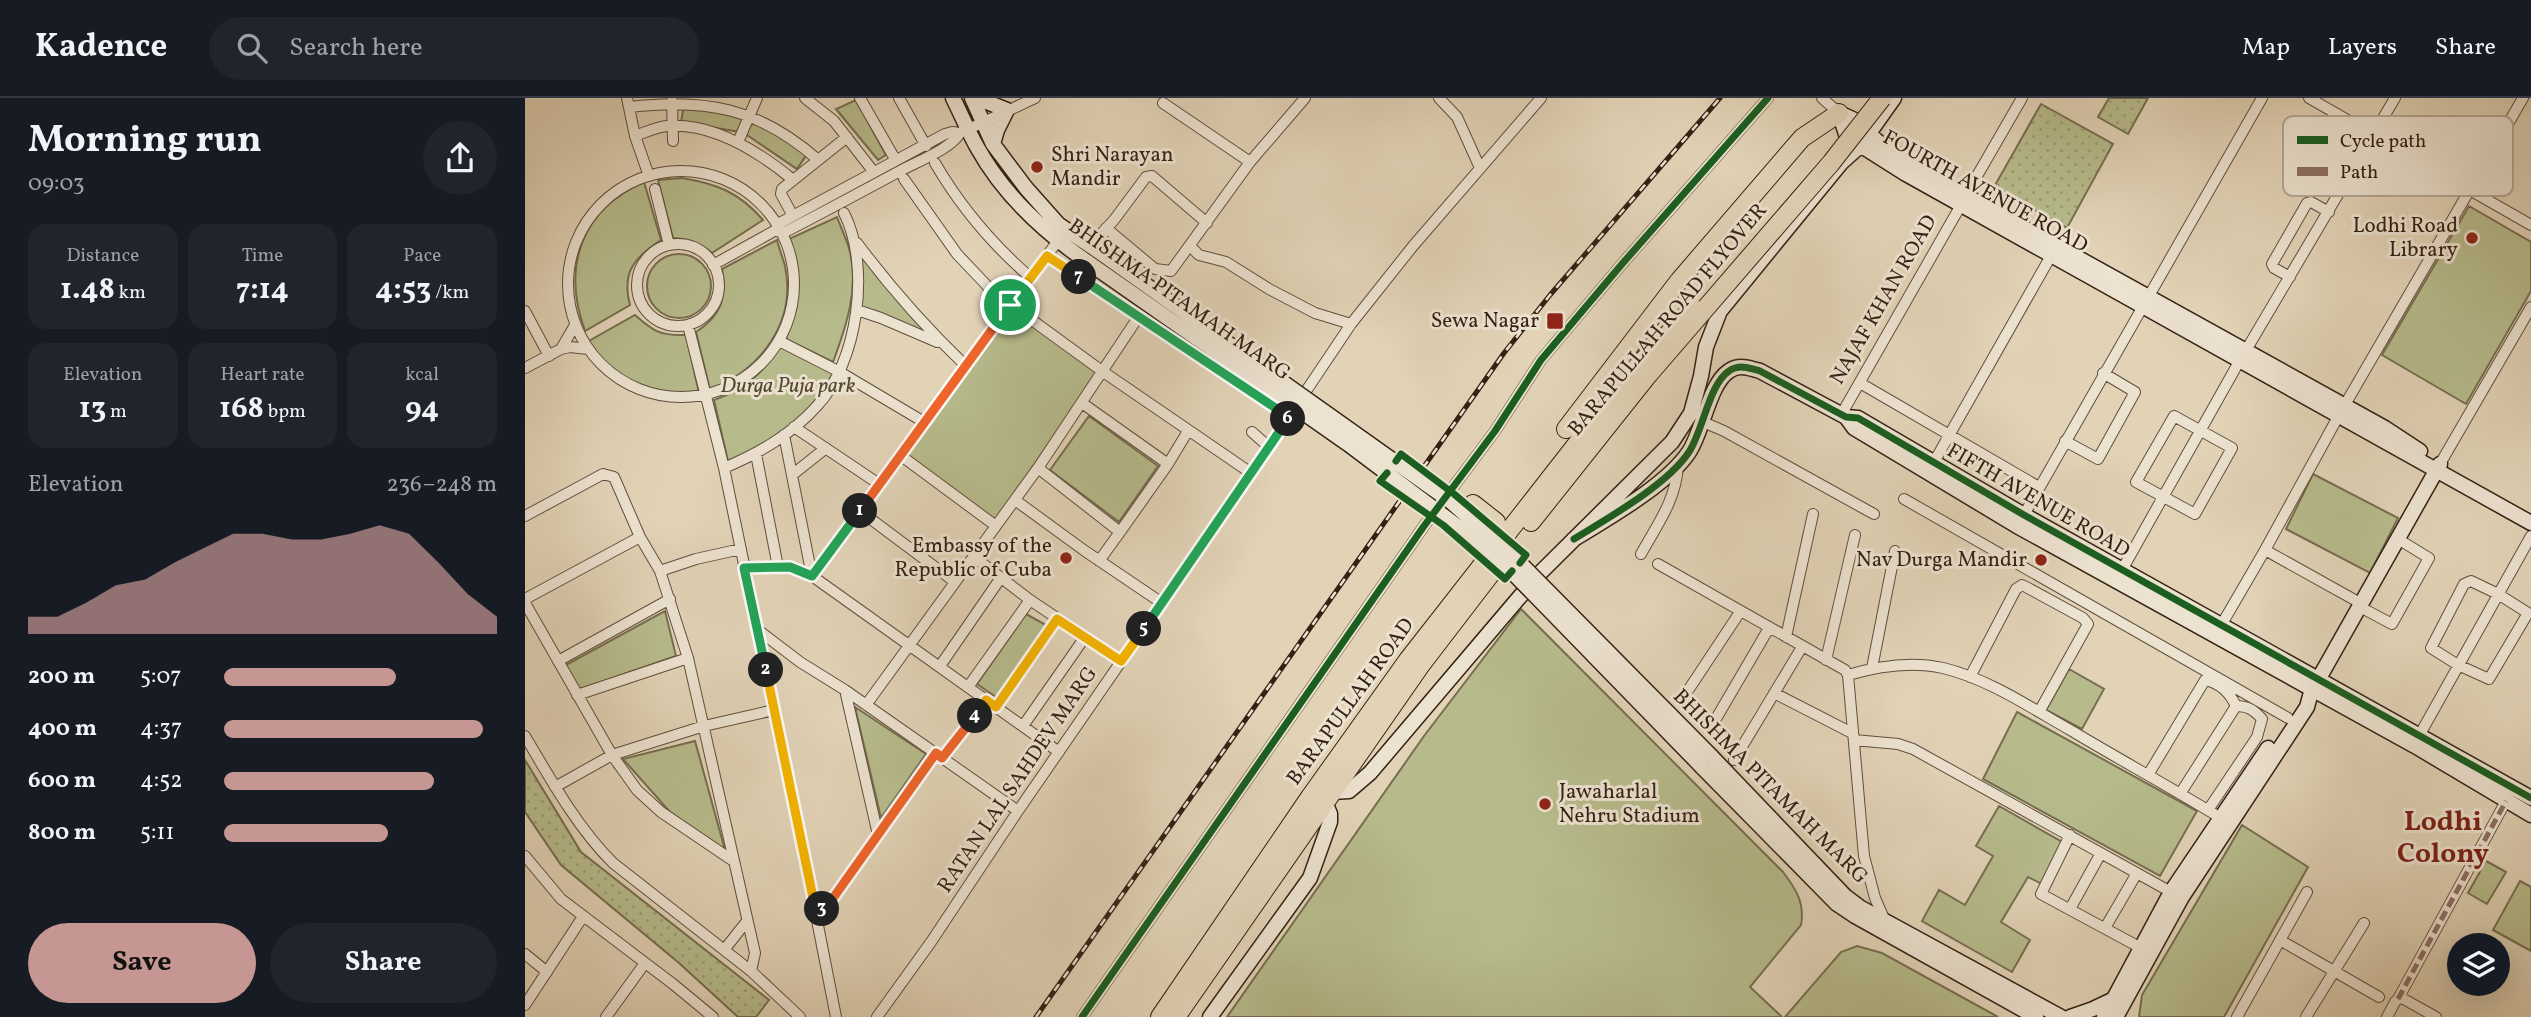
<!DOCTYPE html>
<meta charset="utf-8">
<style>
:root{--surface:#171b24;--page:#20242c;--text:#f1f3f6;--muted:#9ea1a6;--line:#363941;--accent:#c59692}
body{margin:0;font-family:Vollkorn,serif;background:var(--page);color:var(--text);height:100vh;display:flex;flex-direction:column;font-size:26px;white-space:nowrap}
*{box-sizing:border-box;margin:0}
p{font-size:23px;color:var(--muted)}
.icon{flex:none;width:38px;height:38px;fill:none;stroke:currentColor;stroke-width:2;stroke-linecap:round;stroke-linejoin:round}
.map{position:relative;flex:1;overflow:hidden}
.details{display:flex;flex-direction:column;background:var(--surface);width:525px}
.details>*{flex:none}
.controls{position:absolute;left:1922px;top:835px;display:grid;gap:14px}
.controls a{display:grid;place-items:center;width:63px;height:63px;border-radius:50%;background:var(--surface);box-shadow:0 7px 28px #0002;font-size:35px}
.pin{position:absolute;display:grid;place-items:center;width:60px;height:60px;color:#fff;margin:-30px;border:4px solid #fff;border-radius:50%;box-shadow:0 2px 7px #0007}
.km{position:absolute;width:35px;height:35px;margin:-18px;border-radius:50%;background:#222;color:#fff;font-size:19px;line-height:35px;text-align:center}
.round{display:grid;place-items:center;flex:none;width:74px;height:74px;border-radius:37px;background:var(--page)}
.headline{display:flex;align-items:center;justify-content:space-between;height:119px;padding:0 28px}
h1{font-size:38px;font-weight:700;line-height:52px}
.figures{display:grid;grid-template-columns:repeat(3,1fr);gap:10px;height:119px;padding:7px 28px}
.figures div{display:grid;align-content:center;border-radius:18px;background:var(--page);text-align:center}
.figures b{font-size:30px;font-weight:700}
.figures small{font-size:19px;font-weight:400}
.figures p{font-size:19px}
.chart{height:196px;padding:14px 28px}
.chart p{display:flex;justify-content:space-between}
.chart svg{width:100%;height:126px;margin-top:7px;fill:var(--accent);opacity:.7}
.primary-button{display:flex;gap:14px;margin-top:auto;padding:14px 28px}
.primary-button a{flex:1;height:80px;border-radius:42px;background:var(--accent);color:#111;font-size:28px;font-weight:700;line-height:80px;text-align:center}
.primary-button a+a{background:var(--page);color:var(--text)}
ul{padding:0 28px;list-style:none;font-size:23px}
li{display:grid;grid-template-columns:112px 84px 1fr;align-items:center;height:52px}
li i{height:18px;border-radius:9px;background:var(--accent)}
header{display:flex;align-items:center;gap:42px;box-sizing:border-box;height:98px;padding:0 35px;background:var(--surface);border-bottom:2px solid var(--line)}
header strong{font-size:33px}
nav{display:flex;gap:38px;margin-inline-start:auto;font-size:24px}
.search{width:490px;height:63px;background:var(--page);display:flex;align-items:center;gap:18px;box-sizing:border-box;padding:0 24px;border-radius:38px;color:var(--muted);font-size:26px}
main{display:flex;flex:1;min-height:0}
.map>svg:first-child{display:block}
.grass{fill:url(#grass-dots);stroke:#766e50;stroke-width:2}
.park{fill:#b7bb8c;stroke:#766e50;stroke-width:2}
.lines{fill:none;stroke-linecap:round;stroke-linejoin:round}
.street-casing{stroke:#604e3d;stroke-width:12}
.secondary-casing{stroke:#342114;stroke-width:17}
.highway-casing{stroke:#342114;stroke-width:20}
.street{stroke:#ece2d0;stroke-width:10}
.secondary{stroke:#ece2d0;stroke-width:14}
.highway{stroke:#e2d3b7;stroke-width:18}
.rail-casing{stroke:#342114;stroke-width:5}
.rail{stroke:#ece2d0;stroke-width:2.5;stroke-dasharray:8;stroke-linecap:butt}
.secondary-bridge-casing{stroke:#342114;stroke-width:17;stroke-linecap:butt}
.highway-bridge-casing{stroke:#342114;stroke-width:20;stroke-linecap:butt}
.secondary-bridge{stroke:#ece2d0;stroke-width:14}
.highway-bridge{stroke:#e2d3b7;stroke-width:18}
.quiet{stroke:#8d6e63;stroke-width:5;stroke-dasharray:10 5;stroke-linecap:butt}
.cycleway-casing{stroke:#ece2d0;stroke-width:11}
.cycleway{stroke:#1b5e20;stroke-width:7}
.split-1-casing{stroke:#fff;stroke-width:14}
.split-2-casing{stroke:#fff;stroke-width:14}
.split-3-casing{stroke:#fff;stroke-width:14}
.split-4-casing{stroke:#fff;stroke-width:14}
.split-5-casing{stroke:#fff;stroke-width:14}
.split-6-casing{stroke:#fff;stroke-width:14}
.split-7-casing{stroke:#fff;stroke-width:14}
.split-8-casing{stroke:#fff;stroke-width:14}
.split-1{stroke:#f0652b;stroke-width:9}
.split-2{stroke:#22a559;stroke-width:9}
.split-3{stroke:#f5b400;stroke-width:9}
.split-4{stroke:#f0652b;stroke-width:9}
.split-5{stroke:#f5b400;stroke-width:9}
.split-6{stroke:#22a559;stroke-width:9}
.split-7{stroke:#22a559;stroke-width:9}
.split-8{stroke:#f5b400;stroke-width:9}
.poi-dot{fill:#8f2418;stroke:#ece2d0;stroke-width:2.5}
.labels{text-anchor:middle;dominant-baseline:central;stroke-width:6;stroke-linejoin:round;paint-order:stroke}
.poi-label{font-size:21px;fill:#342114;stroke:#ece2d0;text-anchor:end}
.street-label{font-size:21px;fill:#342114;stroke:#ece2d0}
.park-label{font-size:21px;font-style:italic;fill:#554832;stroke:#ece2d0}
.district-label{font-size:28px;font-weight:bold;fill:#7a1f14;stroke:#ece2d0}
.key{fill:#ece2d0;stroke:#b5a898;stroke-width:2}
.key-label{font-size:19px;fill:#342114}
</style>
<header>
<strong>Kadence</strong>
<div class="search"><svg class="icon" aria-label="search" viewBox="0 0 24 24"><circle cx="10" cy="10" r="6"/><path d="M15 15l6 6"/></svg>Search here</div>
<nav><a>Map</a><a>Layers</a><a>Share</a></nav>
</header>
<main>
<section class="details">
<div class="headline"><div><h1>Morning run</h1><p>09:03</p></div><a class="round"><svg class="icon" aria-label="share" viewBox="0 0 24 24"><path d="M12 15V3M7 8l5-5 5 5M5 13v7h14v-7"/></svg></a></div>
<div class="figures">
<div><p>Distance</p><b>1.48<small> km</small></b></div>
<div><p>Time</p><b>7:14</b></div>
<div><p>Pace</p><b>4:53<small> /km</small></b></div>
</div>
<div class="figures">
<div><p>Elevation</p><b>13<small> m</small></b></div>
<div><p>Heart rate</p><b>168<small> bpm</small></b></div>
<div><p>kcal</p><b>94</b></div>
</div>
<div class="chart"><p><span>Elevation</span>236–248 m</p>
<svg viewBox="0 0 160 44" preserveAspectRatio="none"><path d="M0 44V38L10 38L20 33L30 27L40 25L50 19L60 14L70 9L80 9L90 11L100 11L110 9L120 6L130 9L140 19L150 30L160 38V44z"/></svg>
</div>
<ul>
<li><b>200 m</b>5:07<i style="width:63%"></i></li>
<li><b>400 m</b>4:37<i style="width:95%"></i></li>
<li><b>600 m</b>4:52<i style="width:77%"></i></li>
<li><b>800 m</b>5:11<i style="width:60%"></i></li>
</ul>
<div class="primary-button"><a>Save</a><a>Share</a></div>
</section>
<div class="map">
<svg width="2006" height="919" viewBox="0 0 2006 919">
<defs>
<pattern id="grass-dots" width="8" height="8" patternUnits="userSpaceOnUse" patternTransform="scale(1.75)"><rect width="8" height="8" fill="#b7bb8c"/><path d="M2 2h.1M6 6h.1" fill="none" stroke="#9ea078" stroke-width="1.8" stroke-linecap="round"/></pattern>
</defs>
<rect width="100%" height="100%" fill="#e2d3b7"/>
<filter id="stains"><feTurbulence type="fractalNoise" baseFrequency=".00286" numOctaves="4"/><feColorMatrix values="0 0 0 0 .2 0 0 0 0 .09 0 0 0 0 .02 0 0 0 .5 -.17"/></filter>
<radialGradient id="worn" r=".72"><stop offset=".6" stop-color="#630" stop-opacity="0"/><stop offset="1" stop-color="#630" stop-opacity=".3"/></radialGradient>
<path class="grass" d="M1584,0h39l-20,36 -30,-17z
M1516,6l72,40 -46,84 -73,-41z
M0,662l56,92 188,148 -13,17h-18l-59,-54 -118,-98 -36,-53z"/>
<path class="park" d="M331,2l30,55 -8,5 -42,-51z
M159,7l59,10 -3,17 -59,-10z
M229,21l53,35 -10,15 -53,-36z
M157,80c35,6 57,14 81,42l-51,33c-13,-10 -23,-14 -39,-15l-15,-58z
M119,84l17,58c-26,17 -40,32 -31,65l-45,26c-23,-63 -5,-121 59,-149z
M1944,108l62,36v49l-65,113 -84,-49z
M312,119c4,11 9,21 12,31 11,39 -3,79 -16,114l-47,-23 11,-33v-34l-8,-33z
M252,142c2,9 6,18 8,26 12,57 -25,104 -75,124l-14,-58c25,-16 31,-34 26,-63z
M336,156l66,80 -67,-26z
M122 188a32 32 0 1 1 64 0a32 32 0 1 1-64 0Z
M486,212l86,63 -101,147 -90,-64z
M110,217c18,16 25,21 51,20l13,58c-49,2 -84,-8 -112,-51z
M255,248l53,27c-6,11 -13,24 -21,33 -23,26 -53,42 -84,55l-14,-61 28,-11 19,-18z
M564,318l69,50 -39,56 -69,-52z
M1788,376l85,44 -28,55 -84,-44z
M996,511l262,263c13,17 22,31 18,53l-51,62 32,30h-555l197,-281z
M140,513l11,45 -98,34 -14,-24z
M501,516l20,11 -50,72 -19,-13z
M1544,571l35,20 -22,40 -36,-19z
M330,609l71,47 -45,64z
M1492,614l180,99 -37,65 -177,-97z
M170,643l30,109 -55,-38 -47,-53z
M1474,708l65,37 -22,41 -14,-7 -27,45 29,18 -18,32 -90,-51 17,-31 26,15 28,-49 -17,-10z
M1717,727l66,42 -84,150h-85l3,-22z
M1961,763l20,11 -19,32 -19,-11z
M1995,783l11,6v64l-38,-21z
M1332,848l25,7 116,64h-213l56,-65z"/>
<g class="lines">
<defs>
<path id="street" d="M102,0l8,38 14,40
M280,0l29,23 39,50
M335,0l35,61
M374,0l27,48
M914,0l18,19 23,51
M1297,0l17,15
M1784,0l222,127
M147,3l1,40
M638,5l87,59
M105,9c75,-9 129,1 187,52
M110,38c11,-4 21,-9 32,-10 46,-4 92,26 125,53
M213,44l19,-44
M410,65c25,43 58,82 96,115
M43 186a113 113 0 1 1 226 0a113 113 0 1 1-226 0Z
M379,81l53,75 35,37 110,80 149,102
M130,91l14,56
M1441,97l56,-97
M268,118l-12,-22 1,-5 65,-52
M581,130l49,41 16,2 79,-109 55,-64
M252,133l6,2c39,-20 78,-41 117,-62 16,-9 51,-22 60,-38l75,-35
M332,145c33,44 68,84 108,122
M112 187a41 41 0 1 1 82 0a41 41 0 1 1-82 0Z
M565,148l24,-26 32,-43 6,-1 55,47
M665,148l9,9 27,7 43,27 46,24 36,11
M522,158l242,161
M188,167l63,-35 2,-6 167,-90 7,-2 8,1
M1765,179l-16,-9 -2,-4 35,-61 4,-1 18,10
M332,212l24,8 56,24
M0,213l24,45
M163,227l36,143 79,381 33,168
M254,243l59,30 86,51
M36,251l14,-24
M1720,254l150,-254
M0,270l36,-19 9,-2 18,2
M1335,285l179,104
M1316,317l120,-210
M1649,318l58,32 -37,66 -59,-32z
M1178,324l21,9 150,83
M269,329l85,57
M727,334l17,15
M259,337l28,141
M1540,343l33,18 37,-67 -32,-19
M231,356l22,113
M375,357l96,71
M1409,364l118,-208
M643,366l20,-33
M1915,366l91,-157
M199,370c35,-15 67,-33 93,-62 41,-44 54,-140 27,-193
M513,370l82,64 48,-68 -86,-61
M267,377l34,-27
M1379,401l384,219
M490,402l70,51 77,52
M335,413l95,71
M0,418l78,-42 11,3 26,60 20,34 28,87 67,295 -4,18
M1496,422l241,-422
M1740,452l97,54
M1116,456c16,-29 35,-54 37,-88
M449,459l56,43 91,61
M574,463l21,-29
M1133,466l187,106 3,5 16,181 11,42 10,23
M219,469h46l22,9 247,176
M1597,472l118,-210
M135,473l36,-12 45,-10
M287,478l245,-334
M1946,483l27,13 30,19 -39,66 -31,-14 -27,-17 33,-64z
M0,501l115,-62
M0,505l87,152 25,35 24,22 71,48
M1835,509l32,17 37,-66 -31,-19
M1694,531l46,-79 74,-135 184,-317
M233,532l42,32 45,28 173,121
M1261,539l27,-123
M1301,562l29,-125
M33,563l112,-62
M415,568l60,-87
M1347,570l23,-117
M1323,577c30,-9 64,-14 95,-7 46,11 88,40 129,63 50,30 102,58 152,89
M1445,579l46,-88 6,-4 6,3 55,30 5,6 -49,88
M443,589l62,-87
M1164,591l51,-77
M320,592l33,145
M1249,595l78,40
M52,597l111,-37
M341,607l172,-237 101,-152
M471,609l61,-88
M1192,619l52,-89
M498,628l62,-89
M0,638c26,44 52,91 88,127l138,108 49,46
M1894,638l112,-200
M1329,642l44,4 15,5 258,143
M417,660l45,-58
M1209,662l68,-113
M1623,677l57,-95c16,3 25,13 31,26
M30,689l57,-32 92,-29 70,-16
M1655,696l56,-88
M1683,712l49,-73 5,-18c-8,-9 -14,-13 -26,-13
M1545,737l-29,59 100,54
M0,758l36,43 112,85 40,33
M1545,811l31,-56
M291,814l15,-11 105,-148
M1580,830l32,-55
M1755,842l99,57
M199,852l23,-29
M0,856l22,18
M1873,901l108,-198
M0,907l57,-87
M81,919l39,-54
M352,919l54,-75 87,-131 233,-338 100,-149 62,-78 128,-148
M557,919l342,-491 71,-95 46,-71 81,-96 146,-166
M1712,919l70,-125
M1781,919l58,-94
M1862,919l8,-15 5,-5 36,20"/>
<path id="secondary" d="M428,0c8,16 15,33 24,49 26,47 68,86 112,116
M447,0l21,46 33,44 32,36 40,27
M452,0l30,12 -10,20 -4,14
M1314,15l7,21 8,7 52,33 625,349
M1314,15l20,9 18,19 46,31 462,256 35,23
M1321,319l8,11 163,98 398,220 116,69
M1049,441c34,-21 93,-54 115,-87 14,-21 20,-68 40,-81 10,-7 21,-3 31,0l86,46 12,1 166,97 507,283
M1186,658l134,140 16,12 200,109
M1177,669l135,137 18,12 181,101
M807,694l17,-1 21,-18 170,-200 132,-131 19,-29 10,-37 5,-29 14,-36 121,-148 19,-17 34,-48
M685,919l100,-139 20,-56v-8l-5,-12
M1545,919l23,-8 21,-10
M1579,919l67,-125 97,-144
M1591,919l66,-120 125,-190 3,-11 8,-16 122,-216"/>
<path id="highway" d="M1041,331l113,-148 123,-143 37,-25
M948,406l23,18
M1006,424l117,-147
M635,919l150,-220 98,-137 229,-293
M651,919l244,-351 89,-116"/>
</defs>
<use href="#street" class="street-casing"/>
<use href="#secondary" class="secondary-casing"/>
<use href="#highway" class="highway-casing"/>
<use href="#street" class="street"/>
<use href="#secondary" class="secondary"/>
<use href="#highway" class="highway"/>
<defs>
<path id="rail" d="M511,919l468,-664 46,-58 170,-197"/>
</defs>
<use href="#rail" class="rail-casing"/>
<use href="#rail" class="rail"/>
<defs>
<path id="secondary-bridge" d="M573,153l352,250 70,62 191,193
M564,165l259,181 133,100 36,33 185,190"/>
<path id="highway-bridge" d="M1112,269l56,-59
M1123,277l183,-212 51,-65"/>
</defs>
<use href="#secondary-bridge" class="secondary-bridge-casing"/>
<use href="#highway-bridge" class="highway-bridge-casing"/>
<use href="#secondary-bridge" class="secondary-bridge"/>
<use href="#highway-bridge" class="highway-bridge"/>
<path class="quiet" d="M1873,901l108,-198"/>
<defs>
<path id="cycleway" d="M871,363l5,-7 53,40 72,61 -6,8
M862,375l-7,8 63,44 62,54 7,-8
M1049,441c34,-21 93,-54 115,-87 14,-21 20,-68 40,-81 10,-7 21,-3 31,0l86,46 12,1 166,97 507,283
M557,919l342,-491 71,-95 46,-71 81,-96 146,-166"/>
</defs>
<use href="#cycleway" class="cycleway-casing"/>
<use href="#cycleway" class="cycleway"/>
</g>
<g class="lines">
<defs>
<path id="split-1" d="M335,413l150,-206"/>
<path id="split-2" d="M241,572l-22,-102 46,-1 22,9 48,-65"/>
<path id="split-3" d="M241,572l50,242 6,-3"/>
<path id="split-4" d="M297,811l9,-8 105,-148 6,5 33,-42"/>
<path id="split-5" d="M450,618l11,-16 10,7 61,-88 64,42 23,-32"/>
<path id="split-6" d="M619,531l144,-210"/>
<path id="split-7" d="M554,179l210,140 -1,2"/>
<path id="split-8" d="M485,207l37,-49 32,21"/>
</defs>
<use href="#split-1" class="split-1-casing"/>
<use href="#split-2" class="split-2-casing"/>
<use href="#split-3" class="split-3-casing"/>
<use href="#split-4" class="split-4-casing"/>
<use href="#split-5" class="split-5-casing"/>
<use href="#split-6" class="split-6-casing"/>
<use href="#split-7" class="split-7-casing"/>
<use href="#split-8" class="split-8-casing"/>
<use href="#split-1" class="split-1"/>
<use href="#split-2" class="split-2"/>
<use href="#split-3" class="split-3"/>
<use href="#split-4" class="split-4"/>
<use href="#split-5" class="split-5"/>
<use href="#split-6" class="split-6"/>
<use href="#split-7" class="split-7"/>
<use href="#split-8" class="split-8"/>
</g>
<g class="poi-dot">
<circle cx="512" cy="69" r="7"/>
<circle cx="1947" cy="140" r="7"/>
<rect x="1021" y="214" width="18" height="18" rx="3.5"/>
<circle cx="541" cy="460" r="7"/>
<circle cx="1516" cy="462" r="7"/>
<circle cx="1020" cy="706" r="7"/>
</g>
<g class="labels">
<g class="poi-label">
<text x="526" y="57" text-anchor="start">Shri Narayan<tspan x="526" dy="24">Mandir</tspan></text>
<text x="1933" y="128">Lodhi Road<tspan x="1933" dy="24">Library</tspan></text>
<text x="1014" y="223">Sewa Nagar</text>
<text x="527" y="448">Embassy of the<tspan x="527" dy="24">Republic of Cuba</tspan></text>
<text x="1502" y="462">Nav Durga Mandir</text>
<text x="1034" y="694" text-anchor="start">Jawaharlal<tspan x="1034" dy="24">Nehru Stadium</tspan></text>
</g>
<g class="street-label">
<text transform="translate(1460 94) rotate(29)">FOURTH AVENUE ROAD</text>
<text transform="translate(654 202) rotate(35)">BHISHMA PITAMAH MARG</text>
<text transform="translate(1359 202) rotate(-60)">NAJAF KHAN ROAD</text>
<text transform="translate(1143 222) rotate(-50)">BARAPULLAH ROAD FLYOVER</text>
<text transform="translate(1513 403) rotate(30)">FIFTH AVENUE ROAD</text>
<text transform="translate(826 604) rotate(-54)">BARAPULLAH ROAD</text>
<text transform="translate(493 682) rotate(-56)">RATAN LAL SAHDEV MARG</text>
<text transform="translate(1245 689) rotate(45)">BHISHMA PITAMAH MARG</text>
</g>
<g class="park-label">
<text x="263" y="288">Durga Puja park</text>
</g>
<g class="district-label">
<text x="1918" y="724">Lodhi<tspan x="1918" dy="32">Colony</tspan></text>
</g>
</g>
<rect x="1758" y="18" width="230" height="80" rx="10" class="key"/>
<rect x="1772" y="38" width="31" height="8" fill="#1b5e20"/>
<rect x="1772" y="69" width="31" height="9" fill="#8d6e63"/>
<g class="key-label">
<text x="1815" y="49">Cycle path</text>
<text x="1815" y="80">Path</text>
</g>
<rect width="100%" height="100%" filter="url(#stains)"/>
<rect width="100%" height="100%" fill="url(#worn)"/>
</svg>
<div class="controls">
<a><svg class="icon" aria-label="layers" viewBox="0 0 24 24"><path d="M12 4l9 5-9 5-9-5zM3 14l9 5 9-5"/></svg></a>
</div>
<div class="pin" style="left:485px;top:207px;background:#1e9e55"><svg class="icon" aria-label="arrive" viewBox="0 0 24 24"><path d="M6 21V4h12l-3 4 3 4H6"/></svg></div>
<b class="km" style="left:335px;top:413px">1</b>
<b class="km" style="left:241px;top:572px">2</b>
<b class="km" style="left:297px;top:811px">3</b>
<b class="km" style="left:450px;top:618px">4</b>
<b class="km" style="left:619px;top:531px">5</b>
<b class="km" style="left:763px;top:321px">6</b>
<b class="km" style="left:554px;top:179px">7</b>
</div>
</main>
